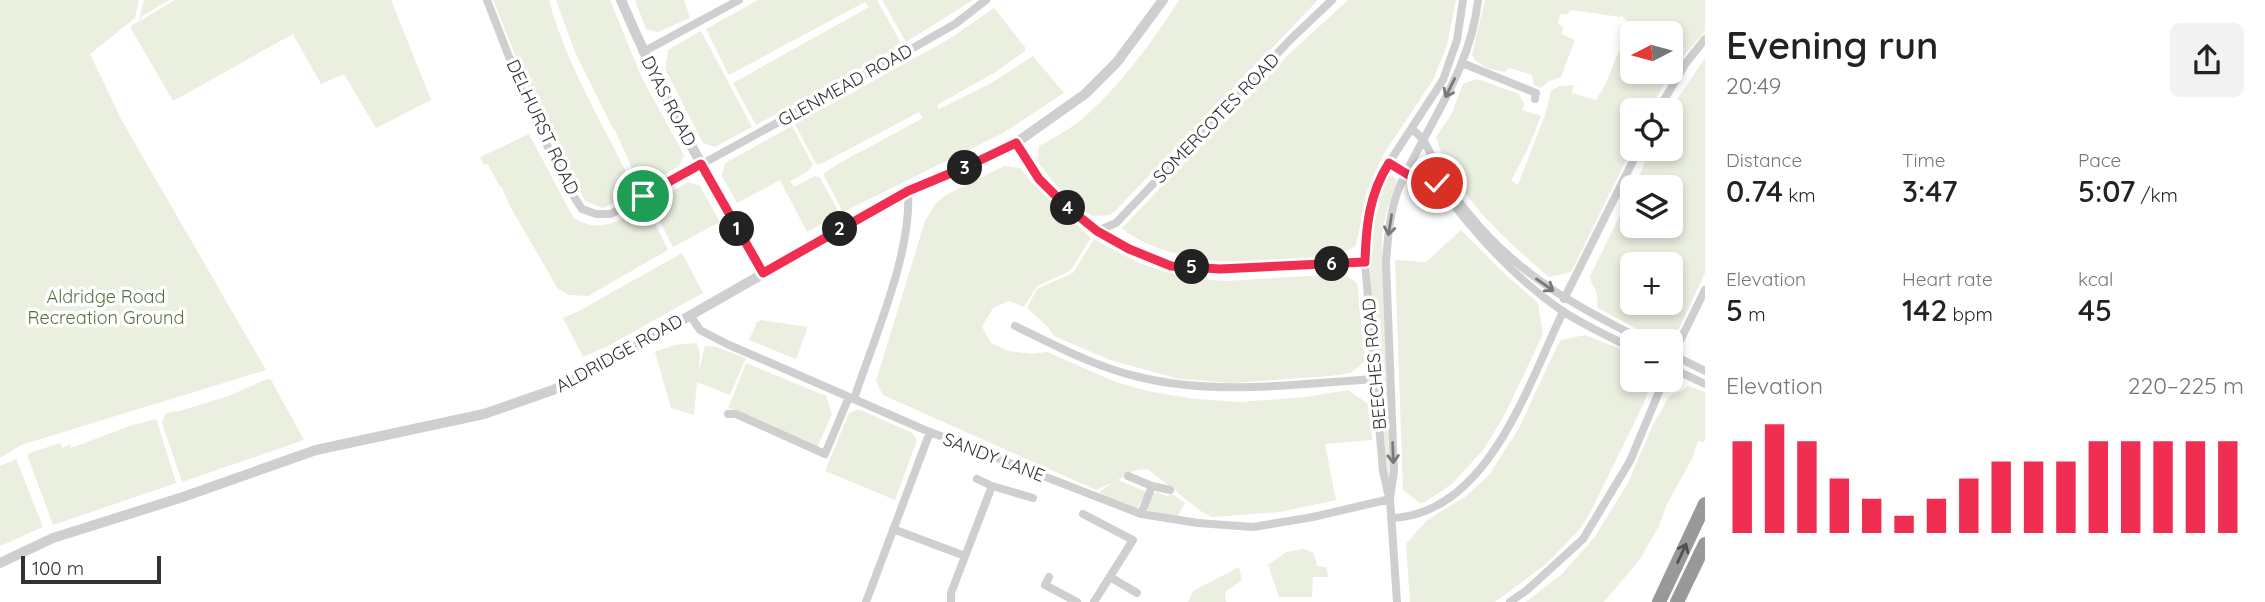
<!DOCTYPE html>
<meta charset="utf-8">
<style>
:root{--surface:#fff;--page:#f2f2f2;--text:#222;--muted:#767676;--accent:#ef2e52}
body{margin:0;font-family:Quicksand,sans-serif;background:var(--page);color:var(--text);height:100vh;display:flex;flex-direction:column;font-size:26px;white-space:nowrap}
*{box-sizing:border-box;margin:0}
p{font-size:23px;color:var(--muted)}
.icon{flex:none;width:38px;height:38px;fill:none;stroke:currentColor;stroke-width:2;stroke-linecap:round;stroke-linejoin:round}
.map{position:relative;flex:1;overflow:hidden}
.side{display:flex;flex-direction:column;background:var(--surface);width:560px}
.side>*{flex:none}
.needle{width:46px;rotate:264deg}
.buttons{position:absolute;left:1620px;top:21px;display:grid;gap:14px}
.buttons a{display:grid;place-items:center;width:63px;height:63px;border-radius:10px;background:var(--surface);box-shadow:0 4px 10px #0003;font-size:35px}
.scale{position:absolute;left:21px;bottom:18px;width:140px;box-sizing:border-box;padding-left:7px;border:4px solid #323232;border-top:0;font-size:19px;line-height:24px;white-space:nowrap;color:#323232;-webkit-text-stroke:5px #fff;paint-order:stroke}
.pin{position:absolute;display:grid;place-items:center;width:60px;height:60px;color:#fff;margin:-30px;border:4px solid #fff;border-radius:50%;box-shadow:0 2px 7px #0007}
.km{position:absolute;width:35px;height:35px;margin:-18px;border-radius:50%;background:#222;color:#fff;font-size:19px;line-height:35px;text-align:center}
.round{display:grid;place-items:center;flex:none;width:74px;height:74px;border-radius:10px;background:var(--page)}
.overview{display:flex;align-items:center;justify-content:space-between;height:119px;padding:0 21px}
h1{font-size:38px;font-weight:600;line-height:52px}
.stats{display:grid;grid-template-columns:repeat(3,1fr);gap:10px;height:119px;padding:7px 21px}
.stats div{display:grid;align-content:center}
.stats b{font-size:30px;font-weight:600}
.stats small{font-size:19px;font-weight:400}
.stats p{font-size:19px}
.chart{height:196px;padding:14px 21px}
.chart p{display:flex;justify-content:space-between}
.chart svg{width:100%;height:126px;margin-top:7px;stroke:var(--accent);stroke-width:6}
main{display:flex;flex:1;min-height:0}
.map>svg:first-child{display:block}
.green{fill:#eaefe0;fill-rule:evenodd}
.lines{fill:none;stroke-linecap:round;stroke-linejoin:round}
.minor{stroke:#cfcfcf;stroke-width:8}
.tertiary{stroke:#cfcfcf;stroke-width:10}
.motorway{stroke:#999;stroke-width:14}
.oneway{stroke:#797979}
.oneway2{stroke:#515151}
.route-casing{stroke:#fff;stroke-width:14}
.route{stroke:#ef2e52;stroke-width:9}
.labels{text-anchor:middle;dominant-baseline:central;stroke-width:7;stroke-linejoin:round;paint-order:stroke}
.street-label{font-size:18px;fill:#323232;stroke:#fff}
.park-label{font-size:18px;fill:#5b713c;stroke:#fff}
</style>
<main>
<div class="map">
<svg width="1705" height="602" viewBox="0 0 1705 602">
<rect width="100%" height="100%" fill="#fff"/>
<path class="green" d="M0,0h139l-4,18 -45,36 32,67 144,249 -245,75 -21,13z
M144,0h25l-27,16 -2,5 35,-21h216l40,100 -55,28 -32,-54 -23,10 -28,-50 -120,67 -43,-74 9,-6z
M493,0h56c17,66 58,130 87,192l-33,16 -18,-7 -48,-92z
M556,0h54l32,78 42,77 -5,11 -38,22 -27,-60 -1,1 -38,-77z
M635,0h49l6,18 -32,14 -12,-3z
M758,0h119l25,45 -146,80 -23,-42 136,-76 -4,-5 -136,73 -23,-46z
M882,0h91l-67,42z
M1179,0h139l-202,210 -6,5 -18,1c-26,-18 -36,-30 -55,-55l2,-15c13,-7 26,-14 38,-23 36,-28 78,-84 102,-123z
M1348,0h108l-9,45 -14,35 -50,75 -16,36 -11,54c-19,15 -49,13 -73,14 -16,0 -32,3 -49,3 -32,0 -88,-12 -112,-34l167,-174z
M1485,0h220v31l-34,40v-38h-38v39h38l-21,38h-17v36l-62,126 -22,5c-42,-36 -98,-85 -113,-140l16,-24 11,-29 14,-5 42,15 5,10 -2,6 19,6 -13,32 -17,33 7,4 28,-73 5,-21 8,-5 15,-1 -2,8 24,7 9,-15 14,-34 10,-10 3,-15 -11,-11 -1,2 -48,-7 -3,1 -1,3h-8l-2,10 6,3 -3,7 14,6 -14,37 -12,4 -8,7 -7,-3 -2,-10 -22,-7 -6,4 -17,-4 -12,-8 -3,-6z
M994,8l31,39v4l-31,22 -57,32 2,4 54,-27 40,-26 31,37 -61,40 -160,79 -20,-38 15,-10 85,-46 -4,-6 -98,52h-5l-21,-40 156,-86z
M701,31l51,96 -37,20 -12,-4 -38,-74 3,-19z
M1705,58v215l-26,56 -11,11 -13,-1 -55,-30 -3,-2c3,-18 -6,-19 -7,-31l43,-87v37h38v-39h-37l17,-38h20l-1,-39zM1633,264h38v39h-38z
M792,126l21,39 -6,7 -17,9 4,6 21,-11 5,2 20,36 -33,18 -27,-52 -43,23 -15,-27 3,-13z
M529,134l44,83c26,19 49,2 73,-11l22,44 -80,46 -19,-1 -11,-6 -47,-81 -10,-22 -1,1 -12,-23 -4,1 -4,-8z
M1004,166l16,2 11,14 60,56 -21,33 -33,15 -13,21 -15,-6 -16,7 -11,19 9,16 17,8 24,3 15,-2 71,31 34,9 44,7 43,3 67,-5 42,-7 23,16 1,34 -47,4 11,56 -56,12 -68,5 -10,-5 -53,-42c-12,-3 -21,4 -31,10l28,12 -9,17 -37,-14 1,-5 15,-9 -20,9 -213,-95 -7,-14 49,-160 11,-18 10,-8z
M1392,175l5,5 -11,33 -4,23 8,245 -2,-1c-4,-43 -8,-86 -12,-129 -5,-59 -14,-118 11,-174z
M688,182l12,4 20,36 -47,25 -22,-43z
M1461,230l46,46 31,27 5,31 -39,82 -20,33 -32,35 -27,18 -5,1 -17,-13 -8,-230 31,2z
M1094,239l43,23 26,9 36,8 26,2 119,-7 13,9 1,6 7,72 -14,12 -21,3 -98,7 -53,-4 -69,-19 -56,-24 -6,-9 -21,-19 10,-19 36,-16z
M682,253l21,40 -93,52 -27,12 -20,-39 16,-7z
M761,320l47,7 -12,32 -47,-19 8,-18z
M1585,335l48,19v26h14l4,4 -8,21 -54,110 -10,15 -33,34 -51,38h-85l-4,-58 21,-24 38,-23 24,-22 30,-47 38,-82 4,-6z
M697,343l3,12 -1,17 6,-26 11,1 30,11 -16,37 -33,-13 -3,33 -23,-7 -16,-56 19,-7z
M746,363l80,33 6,18 -15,34 -43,-21 -46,-19z
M270,378l34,62 -122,42 -20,-59 4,-10 10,-2 1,1 51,-16z
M1688,386l17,6v47l-1,3 -6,-1 -6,18 -25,45 -9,24 -18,31 -36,43h-78l36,-28 32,-36 34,-55 25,-58 16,-29 13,-5z
M856,410h5l51,23 5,7 -22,60 -70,-29 24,-58z
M155,419l2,2 19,62 -123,42 -26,-71 33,-11 2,5 8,-4 1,4 59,-22z
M16,459l27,68 -43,19v-80z
M1156,492l11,4 5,-2 13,9 -8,15 -31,-8 4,-14z
M1303,549l11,4 3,13 9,1 3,10h-16l-1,20h-33l-11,-32 18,-13z
M1239,567l3,13 -17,12 1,10h-38l5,-11z"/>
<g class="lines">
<path class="minor" d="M487,0l41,106 39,80 15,23 14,5h15l295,-162 49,-28 31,-24
M643,52l96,-52
M1462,63l74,30 -1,6
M1658,110l28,-47 19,-24
M1412,129c18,15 15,21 26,40 8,15 19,31 30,44 51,63 107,93 177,128
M1016,143l23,36 26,26 32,26 32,18 42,17 49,3 145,-6
M1389,163l26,16 22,4c36,48 75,93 124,127 22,15 48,26 72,39
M1097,231l19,-8 175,-184 41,-39
M1564,299l75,-150
M690,315l10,15 27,14 198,86 216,84 57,9 55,4 60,-10 77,-18
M1015,326c40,19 80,41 124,51 77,19 159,7 236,2
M1671,354l34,17
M1673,355l32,-65
M1671,368l34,16
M854,399c20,-61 58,-145 54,-208
M728,414h8l89,40 24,-57
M1128,476l24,10 18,4
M977,479l15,7
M1388,493l-5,-22 -18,-208 3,-51 13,-37 62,-95 14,-40 6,-40
M1083,514l50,26 -39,62
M1141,514l11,-28
M1391,518c97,-3 137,-134 172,-206
M893,529l72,27
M1049,577l-4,8 32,17
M1110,577l27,16
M866,602l64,-170
M951,602v-9l41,-107 41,12
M1397,602l-7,-103 4,-28 -8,-209c2,-27 4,-54 15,-79 28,-60 70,-115 77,-183
M1510,602l17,-12 56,-51 47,-78 34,-81"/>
<path class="tertiary" d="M621,0c40,94 90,184 142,273
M0,563l53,-25 130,-41 133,-47 168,-36 69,-24 47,-23 308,-176 60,-25 48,-23 69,-49 32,-32 46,-62"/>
<path class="motorway" d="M1659,602l46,-98
M1677,602l28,-58"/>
</g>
<defs><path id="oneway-shaft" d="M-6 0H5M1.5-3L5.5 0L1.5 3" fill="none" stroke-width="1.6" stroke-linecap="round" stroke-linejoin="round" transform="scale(1.75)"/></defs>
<g class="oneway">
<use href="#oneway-shaft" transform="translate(1450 88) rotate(116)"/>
<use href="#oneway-shaft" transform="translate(1390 225) rotate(99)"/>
<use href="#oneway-shaft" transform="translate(1545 285) rotate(35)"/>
<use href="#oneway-shaft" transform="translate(1393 453) rotate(88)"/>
</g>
<use class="oneway2" href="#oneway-shaft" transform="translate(1682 553) rotate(-65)"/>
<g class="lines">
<defs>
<path id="route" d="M643,196l58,-32 62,109 145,-82 60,-25 48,-23 23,36 26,26 32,26 32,18 42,17 49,3 145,-7c1,-35 4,-68 24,-99l26,16 22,4"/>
</defs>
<use href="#route" class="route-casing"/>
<use href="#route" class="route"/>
</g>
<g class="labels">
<g class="street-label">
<text transform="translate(845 85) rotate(-29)">GLENMEAD ROAD</text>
<text transform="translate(669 101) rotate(63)">DYAS ROAD</text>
<text transform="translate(1216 118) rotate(-46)">SOMERCOTES ROAD</text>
<text transform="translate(543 127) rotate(65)">DELHURST ROAD</text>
<text transform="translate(619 353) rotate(-29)">ALDRIDGE ROAD</text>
<text transform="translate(1374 364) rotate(-95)">BEECHES ROAD</text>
<text transform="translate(994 457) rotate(21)">SANDY LANE</text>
</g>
<g class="park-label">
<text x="106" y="296">Aldridge Road<tspan x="106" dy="21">Recreation Ground</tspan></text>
</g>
</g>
</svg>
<div class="buttons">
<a><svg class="needle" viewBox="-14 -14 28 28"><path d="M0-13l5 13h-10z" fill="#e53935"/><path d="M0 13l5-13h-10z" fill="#767676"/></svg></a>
<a><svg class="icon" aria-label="locate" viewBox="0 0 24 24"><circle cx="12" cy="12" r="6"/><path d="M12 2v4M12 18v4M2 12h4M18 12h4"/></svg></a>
<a><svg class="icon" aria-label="layers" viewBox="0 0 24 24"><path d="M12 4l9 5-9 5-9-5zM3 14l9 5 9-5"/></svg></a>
<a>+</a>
<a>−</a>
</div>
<div class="scale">100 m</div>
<div class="pin" style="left:643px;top:196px;background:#1e9e55"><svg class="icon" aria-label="arrive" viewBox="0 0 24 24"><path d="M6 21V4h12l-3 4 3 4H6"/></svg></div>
<div class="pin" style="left:1437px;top:183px;background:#d93025"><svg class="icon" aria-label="check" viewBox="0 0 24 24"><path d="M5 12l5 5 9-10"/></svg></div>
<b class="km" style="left:737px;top:229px">1</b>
<b class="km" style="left:840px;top:229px">2</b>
<b class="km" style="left:965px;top:168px">3</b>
<b class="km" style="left:1068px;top:208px">4</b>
<b class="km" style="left:1192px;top:267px">5</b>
<b class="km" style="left:1332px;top:264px">6</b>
</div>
<section class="side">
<div class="overview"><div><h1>Evening run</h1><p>20:49</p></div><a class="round"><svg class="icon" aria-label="share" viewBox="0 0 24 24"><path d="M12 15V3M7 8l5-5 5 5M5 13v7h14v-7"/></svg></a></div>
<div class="stats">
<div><p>Distance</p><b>0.74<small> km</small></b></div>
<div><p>Time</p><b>3:47</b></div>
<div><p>Pace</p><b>5:07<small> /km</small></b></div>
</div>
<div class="stats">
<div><p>Elevation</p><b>5<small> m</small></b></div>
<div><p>Heart rate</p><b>142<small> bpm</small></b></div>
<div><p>kcal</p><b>45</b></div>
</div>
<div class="chart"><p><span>Elevation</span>220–225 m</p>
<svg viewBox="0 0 160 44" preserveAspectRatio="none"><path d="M5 44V12M15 44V6M25 44V12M35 44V25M45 44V32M55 44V38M65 44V32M75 44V25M85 44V19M95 44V19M105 44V19M115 44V12M125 44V12M135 44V12M145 44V12M155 44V12"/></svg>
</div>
</section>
</main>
